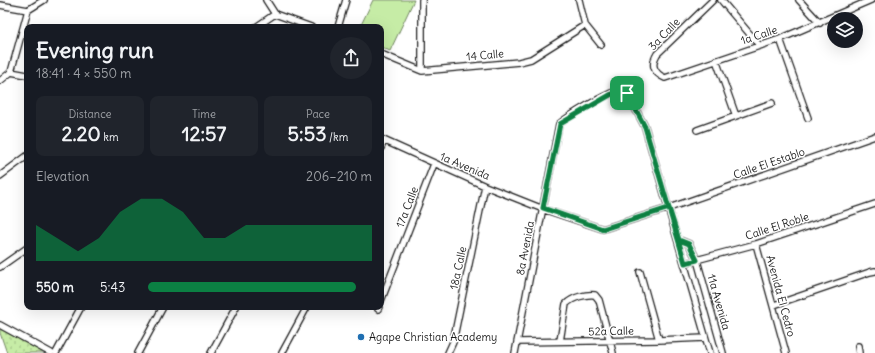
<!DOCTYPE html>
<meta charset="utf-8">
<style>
:root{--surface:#171b24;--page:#20242c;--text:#f1f3f6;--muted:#9ea1a6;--accent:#0b8043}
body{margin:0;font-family:Delius,sans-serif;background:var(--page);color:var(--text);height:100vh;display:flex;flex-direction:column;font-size:15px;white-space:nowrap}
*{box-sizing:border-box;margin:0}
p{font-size:13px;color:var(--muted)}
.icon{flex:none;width:22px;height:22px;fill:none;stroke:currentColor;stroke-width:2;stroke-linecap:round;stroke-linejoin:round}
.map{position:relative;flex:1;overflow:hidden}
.details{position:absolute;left:24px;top:24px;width:360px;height:286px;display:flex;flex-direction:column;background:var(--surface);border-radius:8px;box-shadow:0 4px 16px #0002}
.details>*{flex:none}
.controls{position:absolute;left:827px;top:12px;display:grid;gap:8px}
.controls a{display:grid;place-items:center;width:36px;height:36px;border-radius:50%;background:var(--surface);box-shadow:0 4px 16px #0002;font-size:20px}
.pin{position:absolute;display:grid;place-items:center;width:34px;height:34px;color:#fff;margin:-17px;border-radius:8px;box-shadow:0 2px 6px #0006}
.round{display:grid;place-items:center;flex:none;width:42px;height:42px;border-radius:21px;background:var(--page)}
.head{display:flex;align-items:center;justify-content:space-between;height:68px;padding:0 12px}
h1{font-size:22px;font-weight:700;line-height:30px}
.metrics{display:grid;grid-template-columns:repeat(3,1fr);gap:6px;height:68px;padding:4px 12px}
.metrics div{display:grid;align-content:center;border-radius:8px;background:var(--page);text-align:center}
.metrics b{font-size:20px;font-weight:700}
.metrics small{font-size:11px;font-weight:400}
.metrics p{font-size:11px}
.chart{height:112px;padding:8px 12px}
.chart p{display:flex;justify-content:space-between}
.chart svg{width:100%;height:72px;margin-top:4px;fill:var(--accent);opacity:.7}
ul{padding:0 12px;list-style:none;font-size:13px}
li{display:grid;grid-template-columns:64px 48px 1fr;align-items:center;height:30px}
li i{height:10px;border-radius:5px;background:var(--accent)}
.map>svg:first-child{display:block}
.park{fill:url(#park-dots);stroke:#718461}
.garden{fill:#c6eca6;stroke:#718461}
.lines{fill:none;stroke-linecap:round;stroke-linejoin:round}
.minor-casing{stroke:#1c1c1c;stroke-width:8}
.minor{stroke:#fff;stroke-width:5.5}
.route-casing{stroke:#fff;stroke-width:8}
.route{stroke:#0b8043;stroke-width:5}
.poi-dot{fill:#1f6fb2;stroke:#fff;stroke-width:1.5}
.labels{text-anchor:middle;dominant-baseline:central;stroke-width:3;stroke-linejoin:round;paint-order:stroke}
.street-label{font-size:11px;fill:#1c1c1c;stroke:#fff}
.poi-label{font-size:11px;fill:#1c1c1c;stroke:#fff;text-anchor:start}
</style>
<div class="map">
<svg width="875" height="353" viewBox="0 0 875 353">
<defs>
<pattern id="park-dots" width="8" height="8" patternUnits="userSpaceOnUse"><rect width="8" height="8" fill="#c6eca6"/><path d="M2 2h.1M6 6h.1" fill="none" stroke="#aaca8e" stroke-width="1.8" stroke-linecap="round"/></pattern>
</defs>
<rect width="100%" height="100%" fill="#fff"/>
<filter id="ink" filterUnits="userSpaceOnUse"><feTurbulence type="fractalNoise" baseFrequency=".025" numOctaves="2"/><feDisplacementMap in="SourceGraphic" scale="8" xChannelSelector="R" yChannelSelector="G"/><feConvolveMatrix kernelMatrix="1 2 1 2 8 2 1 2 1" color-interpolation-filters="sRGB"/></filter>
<g filter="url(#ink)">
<path class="park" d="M0,327l45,26h-38l-7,-20z"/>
<path class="garden" d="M373,0h41l-24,51 -9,-4v-20h-21z"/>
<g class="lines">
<defs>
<path id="minor" d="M266,0l9,14
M422,0v71
M579,0l6,25 16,20
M713,0l-56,54c-6,10 -4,19 8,24l115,-39 91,-39
M721,0l38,45
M799,0l21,23
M0,5l28,5
M275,14l36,13
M256,27l19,-13
M338,27l8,-27
M780,39l28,79
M381,54l41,17 97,-9 12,-3 54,-34
M716,60l20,56 36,-13
M11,72l16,3
M0,81l11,-9 17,-62 16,-10
M697,130l39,-14
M381,139l104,47 58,23 60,20 66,-21 206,-72
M381,148l3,-7
M0,176l27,-20
M679,240l10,4 8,16 26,93
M756,244l30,109
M685,263l71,-19 119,-40
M0,267l27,-19
M640,272l19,68
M381,301l53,-137
M774,305l96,-33 5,-1
M378,309l1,-2
M0,325l51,28
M560,341l6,-37c7,-7 20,-10 29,-9l4,5 14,53
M517,342l142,-2 46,-2
M858,346l1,7
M56,353l25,-46
M138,353l25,-46
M211,353l25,-46
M282,353l25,-46
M448,353l5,-11 32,-156
M515,353l44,-229c10,-8 47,-31 59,-33 4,-1 6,0 9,2l18,34 65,226"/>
</defs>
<use href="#minor" class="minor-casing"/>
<use href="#minor" class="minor"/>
</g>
</g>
<g class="lines" filter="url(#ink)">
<defs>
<path id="route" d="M627,93l-5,-3 -5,1 -57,33 -17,84 60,21 66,-21 10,32 10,4 8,16 -12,3 -40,-136 -18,-34"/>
</defs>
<use href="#route" class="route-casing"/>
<use href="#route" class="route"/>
</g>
<circle class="poi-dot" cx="361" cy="337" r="4"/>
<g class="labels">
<g class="street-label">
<text transform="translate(664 34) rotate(-46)">3a Calle</text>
<text transform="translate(759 35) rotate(-18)">1a Calle</text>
<text transform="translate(485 55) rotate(-5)">14 Calle</text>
<text transform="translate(769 163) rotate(-19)">Calle El Establo</text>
<text transform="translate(465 166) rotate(23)">1a Avenida</text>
<text transform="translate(407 207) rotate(-69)">17a Calle</text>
<text transform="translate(777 226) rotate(-18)">Calle El Roble</text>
<text transform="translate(525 248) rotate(-79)">8a Avenida</text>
<text transform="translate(458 268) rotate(-78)">18a Calle</text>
<text transform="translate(781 296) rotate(75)">Avenida El Cedro</text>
<text transform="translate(719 302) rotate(74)">11a Avenida</text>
<text transform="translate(611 331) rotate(-1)">52a Calle</text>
</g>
<g class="poi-label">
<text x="369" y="337">Agape Christian Academy</text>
</g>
</g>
</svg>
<div class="controls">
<a><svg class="icon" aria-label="layers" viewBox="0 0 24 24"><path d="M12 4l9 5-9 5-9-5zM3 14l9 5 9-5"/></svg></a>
</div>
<div class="pin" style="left:627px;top:93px;background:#1e9e55"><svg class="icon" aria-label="arrive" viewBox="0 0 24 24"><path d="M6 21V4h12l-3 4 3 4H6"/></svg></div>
<section class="details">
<div class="head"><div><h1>Evening run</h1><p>18:41 · 4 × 550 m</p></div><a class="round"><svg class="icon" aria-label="share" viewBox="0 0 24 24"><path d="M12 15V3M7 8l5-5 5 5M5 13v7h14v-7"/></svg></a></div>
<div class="metrics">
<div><p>Distance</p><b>2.20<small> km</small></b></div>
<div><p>Time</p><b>12:57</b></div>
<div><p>Pace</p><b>5:53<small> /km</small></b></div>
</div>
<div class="chart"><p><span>Elevation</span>206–210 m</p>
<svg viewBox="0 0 160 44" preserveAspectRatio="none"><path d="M0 44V22L10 30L20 38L30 30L40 14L50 6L60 6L70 14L80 30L90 30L100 22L110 22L120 22L130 22L140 22L150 22L160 22V44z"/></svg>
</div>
<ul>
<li><b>550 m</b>5:43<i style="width:93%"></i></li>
</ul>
</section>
</div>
